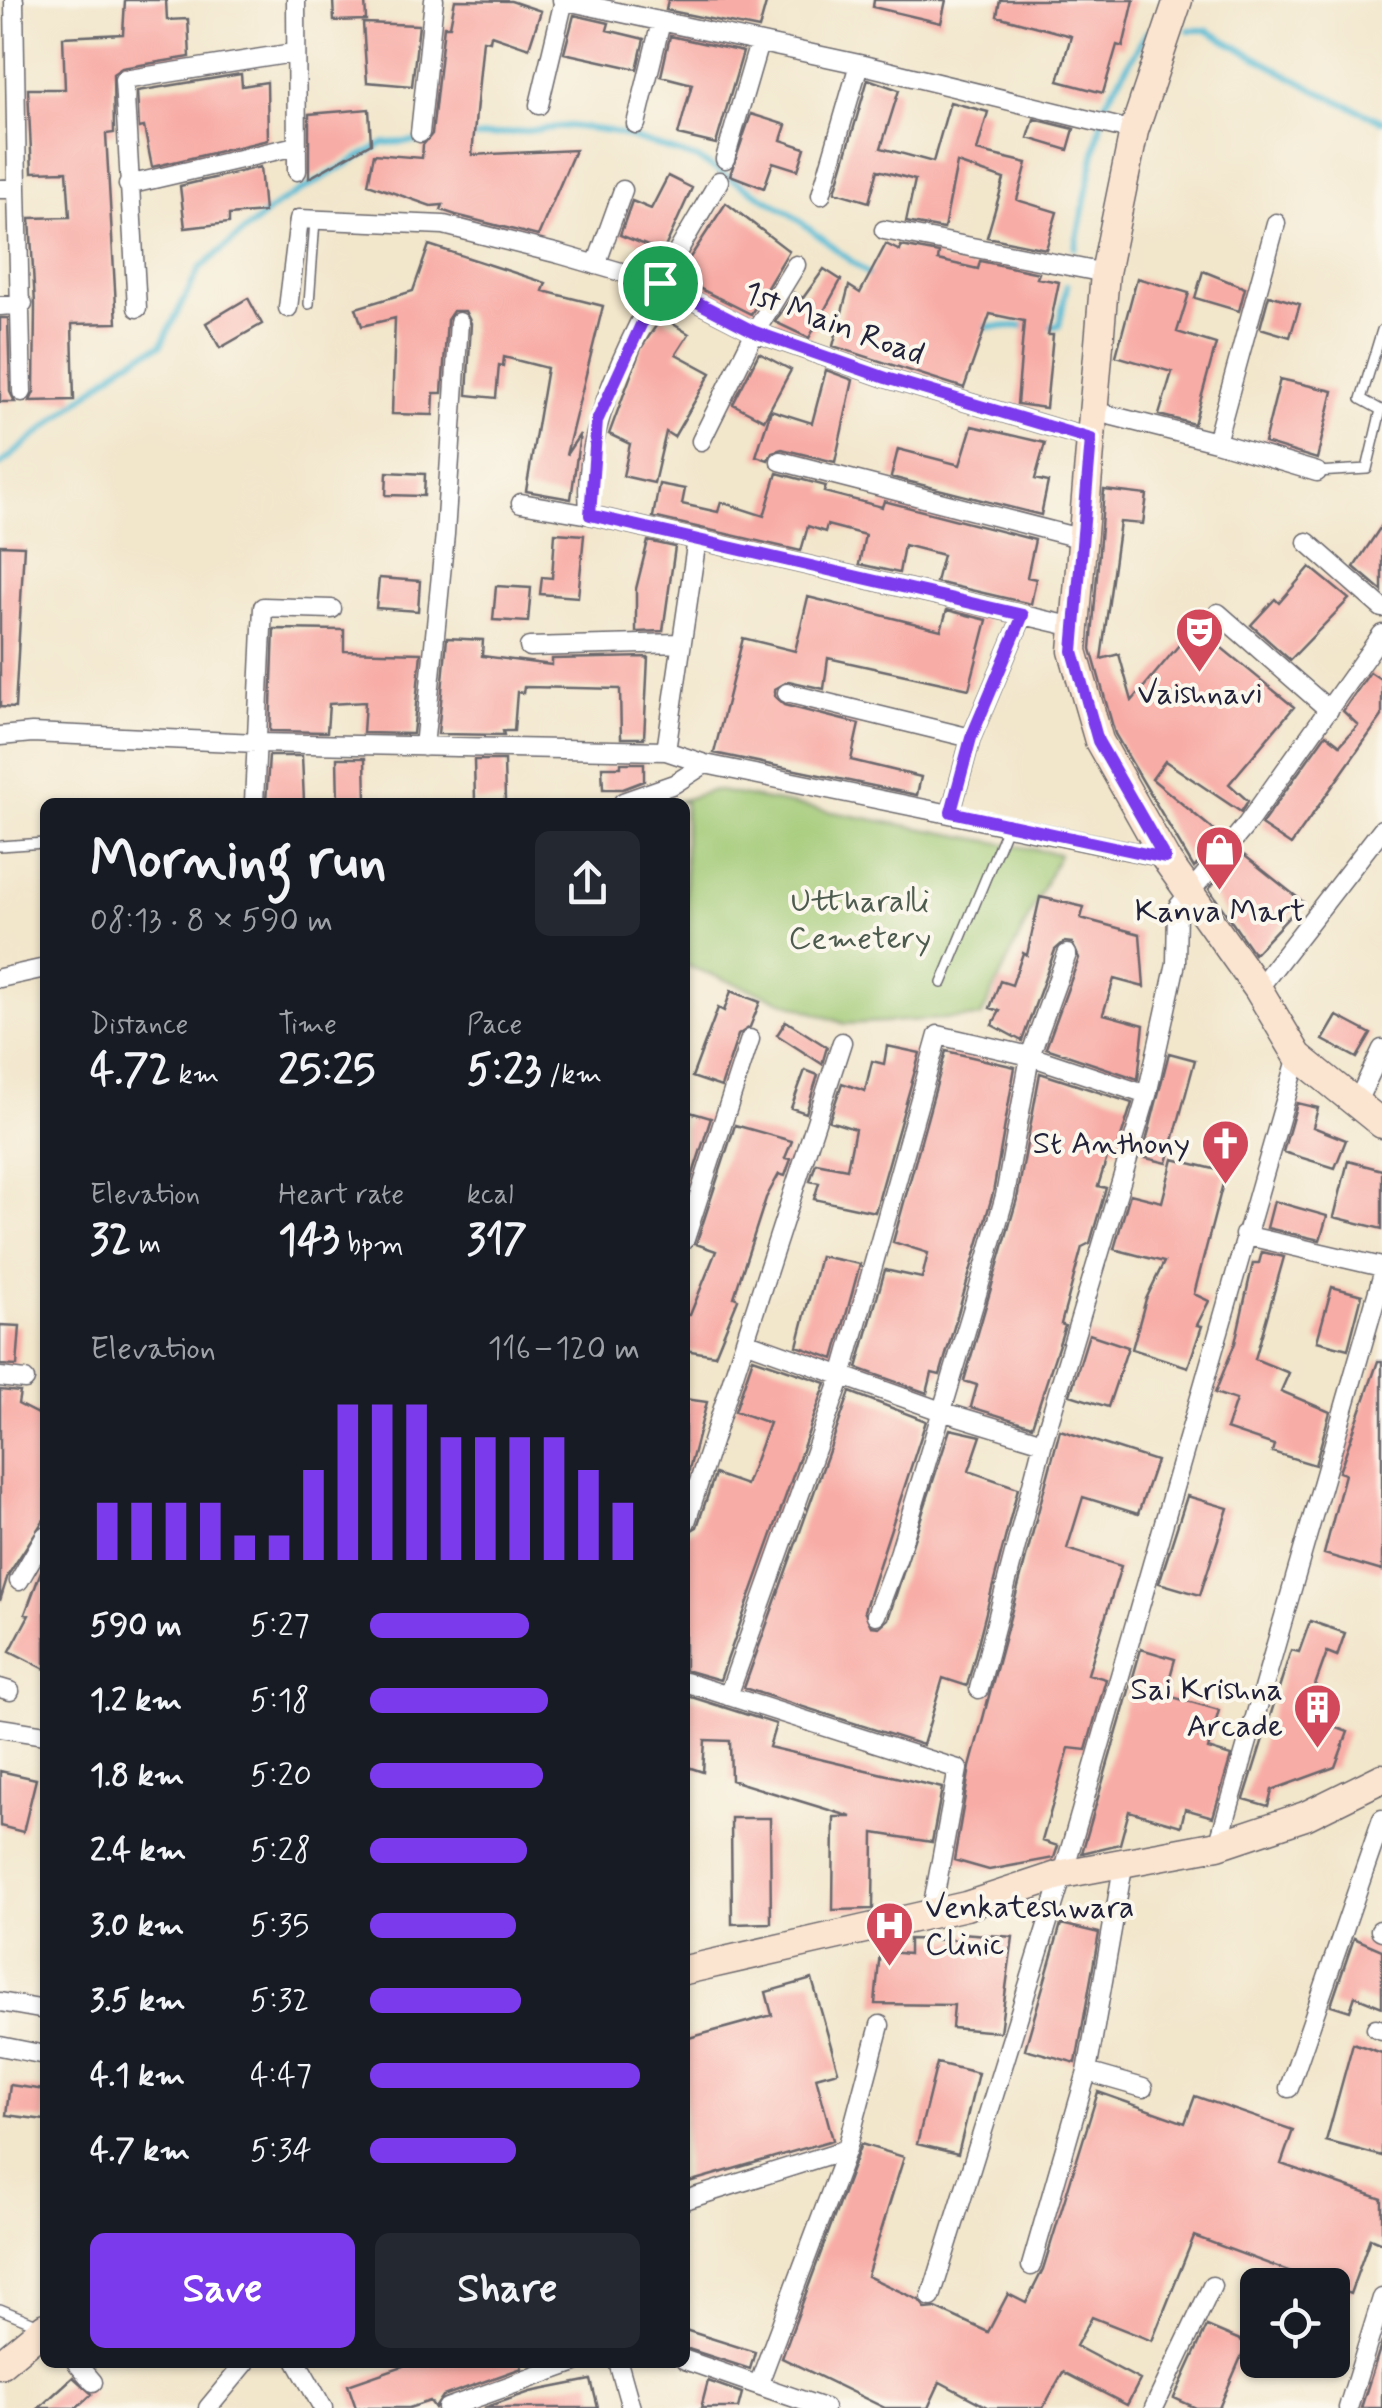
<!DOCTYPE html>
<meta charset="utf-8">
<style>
:root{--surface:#171b24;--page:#242831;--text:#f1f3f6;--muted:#9ea1a6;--accent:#7c3aed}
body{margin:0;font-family:Mynerve,sans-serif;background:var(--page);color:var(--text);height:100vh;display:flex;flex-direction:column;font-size:38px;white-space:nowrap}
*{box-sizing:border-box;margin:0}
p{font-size:32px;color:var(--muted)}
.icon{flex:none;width:55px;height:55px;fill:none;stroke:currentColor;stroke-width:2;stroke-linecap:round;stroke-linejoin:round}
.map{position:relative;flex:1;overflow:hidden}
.panel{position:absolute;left:40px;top:798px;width:650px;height:1570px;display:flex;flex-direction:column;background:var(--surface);border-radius:15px;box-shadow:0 2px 8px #0004}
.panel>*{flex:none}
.tools{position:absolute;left:1240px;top:2268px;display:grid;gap:20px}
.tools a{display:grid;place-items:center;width:110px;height:110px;border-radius:15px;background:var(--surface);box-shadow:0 2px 8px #0004;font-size:50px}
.pin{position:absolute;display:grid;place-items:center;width:85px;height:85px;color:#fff;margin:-42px;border:5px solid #fff;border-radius:50%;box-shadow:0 2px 10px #0007}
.round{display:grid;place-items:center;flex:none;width:105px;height:105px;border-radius:15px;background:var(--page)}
.summary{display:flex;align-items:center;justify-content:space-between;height:170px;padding:0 50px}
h1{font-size:55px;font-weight:700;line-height:75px}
.figures{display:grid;grid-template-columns:repeat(3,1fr);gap:15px;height:170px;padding:10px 50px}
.figures div{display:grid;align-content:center}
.figures b{font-size:42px;font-weight:700}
.figures small{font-size:28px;font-weight:400}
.figures p{font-size:28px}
.chart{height:280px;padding:20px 50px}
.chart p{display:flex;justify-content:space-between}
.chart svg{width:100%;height:180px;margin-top:10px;stroke:var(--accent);stroke-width:6}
.cta{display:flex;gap:20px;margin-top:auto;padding:20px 50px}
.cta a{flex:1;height:115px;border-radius:15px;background:var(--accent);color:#fff;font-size:40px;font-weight:700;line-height:115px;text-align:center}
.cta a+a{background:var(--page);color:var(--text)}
ul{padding:0 50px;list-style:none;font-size:32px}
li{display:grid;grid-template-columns:160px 120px 1fr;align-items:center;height:75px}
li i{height:25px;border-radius:12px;background:var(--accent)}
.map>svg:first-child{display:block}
.green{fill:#a1c975;stroke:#627658;stroke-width:2.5}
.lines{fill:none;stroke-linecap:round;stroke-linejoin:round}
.stream{stroke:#56bbd4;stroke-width:6}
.building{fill:#f8aca6}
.service-casing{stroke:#6b676d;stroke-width:12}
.minor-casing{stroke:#6b676d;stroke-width:21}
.secondary-casing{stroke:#6b676d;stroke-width:31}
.service{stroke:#fff;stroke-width:9}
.minor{stroke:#fff;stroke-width:18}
.secondary{stroke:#fce5d0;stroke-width:28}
.route-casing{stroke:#fff;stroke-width:20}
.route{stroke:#7c3aed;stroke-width:12}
.labels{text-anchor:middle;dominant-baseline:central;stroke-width:8;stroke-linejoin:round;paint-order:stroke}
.street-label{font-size:32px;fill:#22223b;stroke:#fbf7ec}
.poi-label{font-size:32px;fill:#22223b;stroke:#fbf7ec}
.park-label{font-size:32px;fill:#4e5c4f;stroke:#fbf7ec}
</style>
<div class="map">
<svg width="1382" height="2408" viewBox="0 0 1382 2408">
<rect width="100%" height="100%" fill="#fbf7ec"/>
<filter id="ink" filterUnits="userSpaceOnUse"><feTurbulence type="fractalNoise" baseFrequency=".01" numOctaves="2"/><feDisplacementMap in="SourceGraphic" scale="20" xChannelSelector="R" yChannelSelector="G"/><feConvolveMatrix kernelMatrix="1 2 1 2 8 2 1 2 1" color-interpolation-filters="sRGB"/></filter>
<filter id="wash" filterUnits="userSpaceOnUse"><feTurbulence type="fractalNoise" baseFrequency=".0048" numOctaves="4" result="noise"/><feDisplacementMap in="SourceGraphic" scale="40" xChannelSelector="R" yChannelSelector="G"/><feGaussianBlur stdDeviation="2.25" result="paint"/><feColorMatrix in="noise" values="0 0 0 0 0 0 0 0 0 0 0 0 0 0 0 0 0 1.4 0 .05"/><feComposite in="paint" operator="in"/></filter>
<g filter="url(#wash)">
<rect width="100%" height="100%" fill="#f2e6cb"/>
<path class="green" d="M714,790l345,64 -78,163 -136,7 -160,-59v-163h-9z"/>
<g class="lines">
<path class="stream" d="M1189,30h17l109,60 67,31
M468,138l101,-12 41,5 88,28 90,53 85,66
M1075,248l30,-145 42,-71
M1042,326h17l8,-41
M977,327l52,-1
M0,465l125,-102 36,-18 39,-77 78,-64 106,-61 42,-2"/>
</g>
<g id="blocks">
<path class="building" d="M125,0h41l1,20 21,-1 2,38 -68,11 -9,6 1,59 -8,1 11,189 -45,1 2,76 -44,1 4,-9 1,-88 -5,-86 40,-1 -3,-46 -35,1 -4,-83h37l-2,-52 60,-3z
M333,0h32l1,20 -32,1z
M455,0l56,1 30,10 -12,37 -38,-13 -1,6 -7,-1 -11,115 103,-5 -37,86 -82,-21 -15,-5 2,-5 -12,1 -63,-22 6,-30 48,4 1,-13 9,-11 12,-108h6z
M668,0h99l-8,29 -93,-19z
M874,0h72l-5,23 -68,-16z
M1000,0h134l-11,47 -6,-2 -14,48 -45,-12 13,-45 -74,-20z
M574,15l35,8 -2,7 37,9 -7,30 -73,-16z
M363,23l56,2 -7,61 -45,-4z
M670,36l73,16 -27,92 -38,-9 14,-51 -31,-8z
M241,74l1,12 25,-4 1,58 -116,27 -8,-40 -5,1 -2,-37z
M868,79l31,11 -18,58 52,14 17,-60 38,10 -11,39 50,12 -10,37 40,12 -11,37 -59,-12 17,-58 -47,-16 -13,66 -38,-7 9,-42 -37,-10 -9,32 -34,-10z
M369,109l2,34 -62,35v-64z
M751,114l35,11 -5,15 24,8 -7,22 -25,-8 -9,26 -34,-13z
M1034,119l40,10 -6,21 -40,-12z
M260,167l4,45 -35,3v8l-44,5 -5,-42z
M668,176l24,12 -29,64 -43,-17 12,-34 19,8z
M726,203l63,48 -38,63 -68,-34 9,-16 -5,-2z
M886,244l14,7 1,-5 38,7 -1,7 40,9 2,-8 59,12 -2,5 22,4 -11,53h5l-7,73 -29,-4 7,-83 -34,-7 -26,74 -131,-42 16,-60 11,7z
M429,245l117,38 -3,8 60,15 -37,149 14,-21 -9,65 -45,-8 21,-123 -43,-11 -1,9 -4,-1 -3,33 -29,-3 4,-72 -6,-12h-12l-6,9 -5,73h-8l-1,22 -41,-1 3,-96 -33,8 -6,-18 57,-17z
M824,269l17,11 -32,58 -34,-16 19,-29 9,5z
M1203,271l42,17 -6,23 -44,-13z
M1137,278l52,15 -12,39 39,12 -22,80 -35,-9 13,-43 -56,-16z
M1269,295l31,9 -10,33 -30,-9z
M248,298l14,26 -42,24 -14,-25z
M662,317l27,17 -13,20 35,19 -37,64 -8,-5 -12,51 -31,-7 7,-32 -21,-10 32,-86z
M0,318h8l2,74 5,10h-15z
M759,353l32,17 -27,50 -31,-16z
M826,370l27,10 -18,82 -53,-13 -10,3 -4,8 -12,-4 15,-46 41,13z
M1280,379l53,12 -16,68 -53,-16z
M972,426l73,17 -10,36 13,3 -7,33 -150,-38 7,-28 62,16z
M387,472l38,2 -1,22 -38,-1z
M777,473l49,13 -2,6 58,15 2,-6 151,39 -8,37 9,2 -5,25 -95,-22 7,-27 -39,-10 -5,28 -40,-9 6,-29 -38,-10 -2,7 -17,-6 -7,25 -148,-34 6,-33 26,5 -3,15 36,8 3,-10 43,14z
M1104,490l43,5 -4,29 -23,-2 -19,137 18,-5 13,47 63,-75 99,81 -65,77 19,17 -7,11 -76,-51 -13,18 69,57 -27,32 -79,-134 -24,-85z
M1382,525v66l-28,-24z
M555,533l29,2 -6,62 -38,-3 2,-17 10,1z
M648,541l27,6 -12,84 -27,1v-43z
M0,545l24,1 -9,162 -15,-1z
M1310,567l39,32 -59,61 -39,-35 24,-26 4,4z
M379,578l41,3 -2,30 -42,-3z
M496,586l35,2 -3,34 -35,-2z
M808,597l133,33 6,-20 40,10 -18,69 -141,-31 -4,31 -35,-8 -14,8v8l9,8 75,19 -8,36 70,17 -4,18 -203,-42 29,-115 52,13z
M274,629l70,1v21l77,2 -8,81 -50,-1 2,-31 -36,2 -2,28 -57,-1z
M447,638l36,2 -1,16 70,9v-6l96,-2 -4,81h-23l-1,-49 -44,-1 -52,-1 -1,6 -6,-1 -3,39h-11l1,4 -66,-1z
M1370,672l12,8v36l-91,129 -30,-20 65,-91 14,11 18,-20 -15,-14z
M269,756h33l2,46h-38z
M337,758h28l1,44h-28z
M474,760h30l1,41h-30z
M621,763h23v18l-21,8h-20l-1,-22h19z
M1240,852l63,50 -49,52 -45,-65z
M1040,897l44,10 -3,11 59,16 4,53 -30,-8 -11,35 41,11 -6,54 -92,-31 33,-90 -7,-15 -8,-1 -9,8 -33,91 -30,-16 8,-14 -10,-3 10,-27 12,4 11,-32 4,2z
M731,991l29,11 -10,25 -12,8 -17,52 -29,-10 26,-69 6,3z
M1337,1016l34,18 -14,24 -34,-18z
M786,1021l41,26 -5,17 -45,-29z
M887,1046l33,7 -45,159 -61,-13 5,-16 -9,-2 6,-18 31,6 8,-40 -26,-8 13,-38 23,8 7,-30 12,3z
M946,1051l69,16 -22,126 -53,182 -8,-2 -5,20 -70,-25 28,-98 37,8 6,-25 -35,-11z
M1169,1053l26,7 -28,103 -25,-6z
M805,1070l13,5 -12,38 -15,-5z
M1040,1073l92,30 -15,47 -7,-2 -12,38 8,2 -16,55 -8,4 -21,77 4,2 -33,100 -61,-19 6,-22 -13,-4 53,-182z
M1297,1103l21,5 -5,19 33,13 -11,28 -52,-16z
M690,1112l21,6 -26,81v-70z
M735,1125l57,16 -7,17 6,1 -6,17 -6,-2 -13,24 -32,99 4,2 -23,56 -30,-5v-35h5l26,-64 -20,-7z
M1173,1159l53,13 -32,122 15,7 -12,24 5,1 -14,41 -56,-18 14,-50 18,-37 -50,-13 16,-55 32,8z
M1348,1161l34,9v59l-48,-12z
M1274,1201l53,15 -7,24 -53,-12z
M1262,1252l22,5 -29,102 34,14 -8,18 49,21 -15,53 -43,-13 2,-7 -48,-16 10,-29 -21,-7 20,-50 18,-80h6z
M820,1256l40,8 -26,95 -37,-13z
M1332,1287l30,8 -14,54 -31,-8z
M0,1325l20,1 -3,40 -17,-1z
M1089,1334l39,13 -20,60 -38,-12z
M753,1358l73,25 -106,297 -35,-10v-136l12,-7 18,-53 31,11 23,-62 -34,-12z
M1378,1361h4v210l-58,-17 21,-80 -6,-2z
M0,1390l20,2 -2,12 27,14v100l-37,57 -8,26z
M850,1392l76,29 -62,190 7,15 8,1 9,-8 62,-190 31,7 -12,35 49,17 -51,198 -24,-8 -20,67 -179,-57z
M685,1399l22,3 -22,83z
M1060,1430l96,31 -18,53 -55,-17 -16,52 54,17 -33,108 18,5 -20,71 -17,-2 -27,93 16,5 -4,12 -65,12 -35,-10 16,-93z
M1187,1496l41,12 -28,87 -41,-12z
M43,1566h2v103l-35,-18 19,-36 -4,-1z
M1310,1621l35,12 -8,23 -10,-4 -23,64 44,16 -13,35 -63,23 -4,16 -24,-7 47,-149 8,2z
M1141,1649l34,10 -10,36 54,15 -11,39 23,7 -18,61 -28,-8 -4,17 -52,-15 -9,33 -38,9z
M685,1695l91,29 -7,23 173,41 -10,54 -58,-9 -1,76 -40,1 1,-93h18l-121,-37 -1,-39 -25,-1 -2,32 -18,-6z
M0,1771l36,8 -13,53 -23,-6z
M731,1818h39l1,105 -39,1z
M1061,1924l38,9 -23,130 -51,-14z
M961,1933l52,4 -13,95 -48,-4 2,-23 -79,-1 5,-53 29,3v-15l52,1z
M1354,1938l28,12v57l-27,-11 -5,15 -19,-6z
M812,1979l26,92 -22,6 17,63 -148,43v-144l87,-24 -6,-23z
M1353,2043l29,10v103l-56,-15z
M937,2063l41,10 -20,81 -41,-10z
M10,2085l35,5v30l-39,-5z
M1098,2092l87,31 10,-27 98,34 -12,34 101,35v44l-12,-5 -20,56 -156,-58 -42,105 -60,-24 -16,29 64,34 -13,25 -64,-33 -20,36h-54l-49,-26 -12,26h-43l-103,-50 79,-214 43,13 -37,119 52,24 7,9 10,-1 52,24 20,-38 18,9 17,-34z
M1207,2326l40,17 -28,65h-23l-22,-10z
M685,2330l70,22 -5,17 -65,-21z
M1382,2342v66h-21z
M402,2362h118l2,6 -79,28 -8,12 -5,-7 -21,7h-53l-8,-23 55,-19z
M73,2377l19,17 -15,14h-38z
M591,2380l7,28h-114l46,-16z
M708,2381l34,12 -4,15h-37z"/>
</g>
</g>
<g filter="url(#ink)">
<use href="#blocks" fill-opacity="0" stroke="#6b676d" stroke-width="2.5"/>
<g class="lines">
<defs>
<path id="service" d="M309,304l6,-84
M1317,472l50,-3 14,-59 -20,-11 21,-69
M0,846l45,-3
M942,983l65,-156
M0,2309l39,16"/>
<path id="minor" d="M14,0l3,188
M296,0l1,171
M562,0l297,64 275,67
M539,105l25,-105
M636,124l25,-102
M420,133l14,-133
M725,159l34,-116
M128,185l168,-39
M0,189l17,-1 5,204
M821,195l38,-131
M884,230l221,43
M596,265l27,-75
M0,306l23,-2
M137,308l-13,-228 169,-27
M288,308l11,-89 145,6 115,29 100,29 96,49 131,46 205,61
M1093,411l123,31 60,-219
M701,441l54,-109 41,-67
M1216,442l101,30
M780,461l303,78
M521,503l69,12 485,112
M590,515c-17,-100 80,-249 129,-334
M1307,542l75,66
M1218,613l111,97
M529,647l152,-4
M787,693l184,45
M0,736l32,-3 225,10 409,8 39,13 460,94
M424,747l21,-213 14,-212
M666,751l31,-212
M254,802l9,-195 69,2
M623,802l51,-18 31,-20
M951,812l20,-74 52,-123
M0,978l45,-10
M1258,989l124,-160
M1355,1106l27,-57
M1244,1235l138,32
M685,1239l65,-200
M745,1341l196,70 102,31
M0,1377l25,3
M686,1522l156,-480
M19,1581l26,-45
M876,1615l23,-61 78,-260 28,-98 25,-140 37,-102
M685,1682l273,87 -27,146
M0,1688l10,3
M979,1689l64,-247 104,-347 29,-132 1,-55 70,-84 135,-190
M728,1696l114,-320 96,-341 92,21 117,39
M0,1728l45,7
M1218,1845l164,-568
M1124,1861l-37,211 56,16
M1380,1930l2,1
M0,2002l45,8
M1376,2028l6,2
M0,2046l45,9
M1289,2088l93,-269
M685,2200l162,-51
M1031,2266l56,-194
M931,2297l132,-423 235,-818
M685,2360l139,48
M76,2362l17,20
M297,2362l26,46
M618,2362l13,46
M759,2383l88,-234 33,-124
M208,2408l38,-46
M447,2408l129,-46
M1154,2408l58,-122
M1348,2408l34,-110"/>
<path id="secondary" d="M1178,0l-44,131 -29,142 -32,378 26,90 66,117 93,131 40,67 84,68
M685,1970l281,-64 97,-32 155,-29 87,-29 77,-38
M0,2364l45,-37"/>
</defs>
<use href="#service" class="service-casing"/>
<use href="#minor" class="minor-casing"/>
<use href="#secondary" class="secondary-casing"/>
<use href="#service" class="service"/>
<use href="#minor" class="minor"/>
<use href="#secondary" class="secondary"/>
</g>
</g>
<g class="lines" filter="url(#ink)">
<defs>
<path id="route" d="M660,283l95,49 131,46 205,61 -18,212 25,90 67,117 -214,-46 20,-74 52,-123 -433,-100 7,-94z"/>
</defs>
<use href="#route" class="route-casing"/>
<use href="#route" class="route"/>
</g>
<defs>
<symbol id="theatre-pin" viewBox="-11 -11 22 30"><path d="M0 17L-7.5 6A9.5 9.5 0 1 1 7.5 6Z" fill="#d1495b" stroke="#fbf7ec"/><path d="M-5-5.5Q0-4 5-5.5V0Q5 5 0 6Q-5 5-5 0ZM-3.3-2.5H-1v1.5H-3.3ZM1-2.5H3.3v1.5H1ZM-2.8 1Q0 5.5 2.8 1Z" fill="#fff"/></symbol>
<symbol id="shop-pin" viewBox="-11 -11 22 30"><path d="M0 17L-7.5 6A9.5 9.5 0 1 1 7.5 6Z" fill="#d1495b" stroke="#fbf7ec"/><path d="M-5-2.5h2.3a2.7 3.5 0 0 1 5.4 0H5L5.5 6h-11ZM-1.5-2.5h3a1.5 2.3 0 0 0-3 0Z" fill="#fff"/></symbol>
<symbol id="church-pin" viewBox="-11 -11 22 30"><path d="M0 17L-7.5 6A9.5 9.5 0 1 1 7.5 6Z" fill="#d1495b" stroke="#fbf7ec"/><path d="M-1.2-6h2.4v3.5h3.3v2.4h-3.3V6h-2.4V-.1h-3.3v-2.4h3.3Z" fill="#fff"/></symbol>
<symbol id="building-pin" viewBox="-11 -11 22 30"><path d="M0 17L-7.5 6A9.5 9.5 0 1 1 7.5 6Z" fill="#d1495b" stroke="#fbf7ec"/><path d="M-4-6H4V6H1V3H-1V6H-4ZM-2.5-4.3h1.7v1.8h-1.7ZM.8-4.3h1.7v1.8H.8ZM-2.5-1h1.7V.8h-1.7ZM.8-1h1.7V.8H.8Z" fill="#fff"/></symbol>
<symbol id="hospital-pin" viewBox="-11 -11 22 30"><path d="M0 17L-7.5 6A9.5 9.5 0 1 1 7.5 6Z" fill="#d1495b" stroke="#fbf7ec"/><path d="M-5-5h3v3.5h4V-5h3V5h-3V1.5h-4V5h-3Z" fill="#fff"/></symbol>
</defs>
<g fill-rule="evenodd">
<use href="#theatre-pin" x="1172" y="604" width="55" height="75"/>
<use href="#shop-pin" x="1192" y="822" width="55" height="75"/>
<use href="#church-pin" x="1198" y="1116" width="55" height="75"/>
<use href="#building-pin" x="1290" y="1680" width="55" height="75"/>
<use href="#hospital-pin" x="862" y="1898" width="55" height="75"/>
</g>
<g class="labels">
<g class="street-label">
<text transform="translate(834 324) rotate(20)">1st Main Road</text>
</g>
<g class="poi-label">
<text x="1200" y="694">Vaishnavi</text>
<text x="1220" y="912">Kanva Mart</text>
<text x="1190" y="1144" text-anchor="end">St Anthony</text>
<text x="1283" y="1690" text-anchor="end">Sai Krishna<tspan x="1283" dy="37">Arcade</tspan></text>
<text x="925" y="1908" text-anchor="start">Venkateshwara<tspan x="925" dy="37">Clinic</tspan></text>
</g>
<g class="park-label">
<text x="860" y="902">Uttharalli<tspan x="860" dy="37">Cemetery</tspan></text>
</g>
</g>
</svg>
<div class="tools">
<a><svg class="icon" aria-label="locate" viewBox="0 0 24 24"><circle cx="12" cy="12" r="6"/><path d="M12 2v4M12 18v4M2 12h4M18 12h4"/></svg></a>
</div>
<div class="pin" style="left:660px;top:283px;background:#1e9e55"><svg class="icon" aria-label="arrive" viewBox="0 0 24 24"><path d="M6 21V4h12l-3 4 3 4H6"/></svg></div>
<section class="panel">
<div class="summary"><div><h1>Morning run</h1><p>08:13 · 8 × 590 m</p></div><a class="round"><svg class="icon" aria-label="share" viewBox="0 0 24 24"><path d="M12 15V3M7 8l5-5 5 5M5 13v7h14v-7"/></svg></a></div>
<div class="figures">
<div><p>Distance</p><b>4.72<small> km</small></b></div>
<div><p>Time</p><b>25:25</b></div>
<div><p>Pace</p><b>5:23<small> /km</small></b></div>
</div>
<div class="figures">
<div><p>Elevation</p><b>32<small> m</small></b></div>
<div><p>Heart rate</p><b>143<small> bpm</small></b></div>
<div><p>kcal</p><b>317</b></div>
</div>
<div class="chart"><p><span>Elevation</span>116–120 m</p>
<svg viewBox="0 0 160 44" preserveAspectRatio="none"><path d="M5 44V30M15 44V30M25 44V30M35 44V30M45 44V38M55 44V38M65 44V22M75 44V6M85 44V6M95 44V6M105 44V14M115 44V14M125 44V14M135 44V14M145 44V22M155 44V30"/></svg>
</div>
<ul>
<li><b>590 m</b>5:27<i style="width:59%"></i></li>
<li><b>1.2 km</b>5:18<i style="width:66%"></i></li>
<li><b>1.8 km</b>5:20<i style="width:64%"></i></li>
<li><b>2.4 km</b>5:28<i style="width:58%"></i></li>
<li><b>3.0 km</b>5:35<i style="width:54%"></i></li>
<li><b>3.5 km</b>5:32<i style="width:56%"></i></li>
<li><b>4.1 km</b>4:47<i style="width:100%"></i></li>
<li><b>4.7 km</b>5:34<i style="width:54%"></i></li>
</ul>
<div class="cta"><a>Save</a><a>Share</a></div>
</section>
</div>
